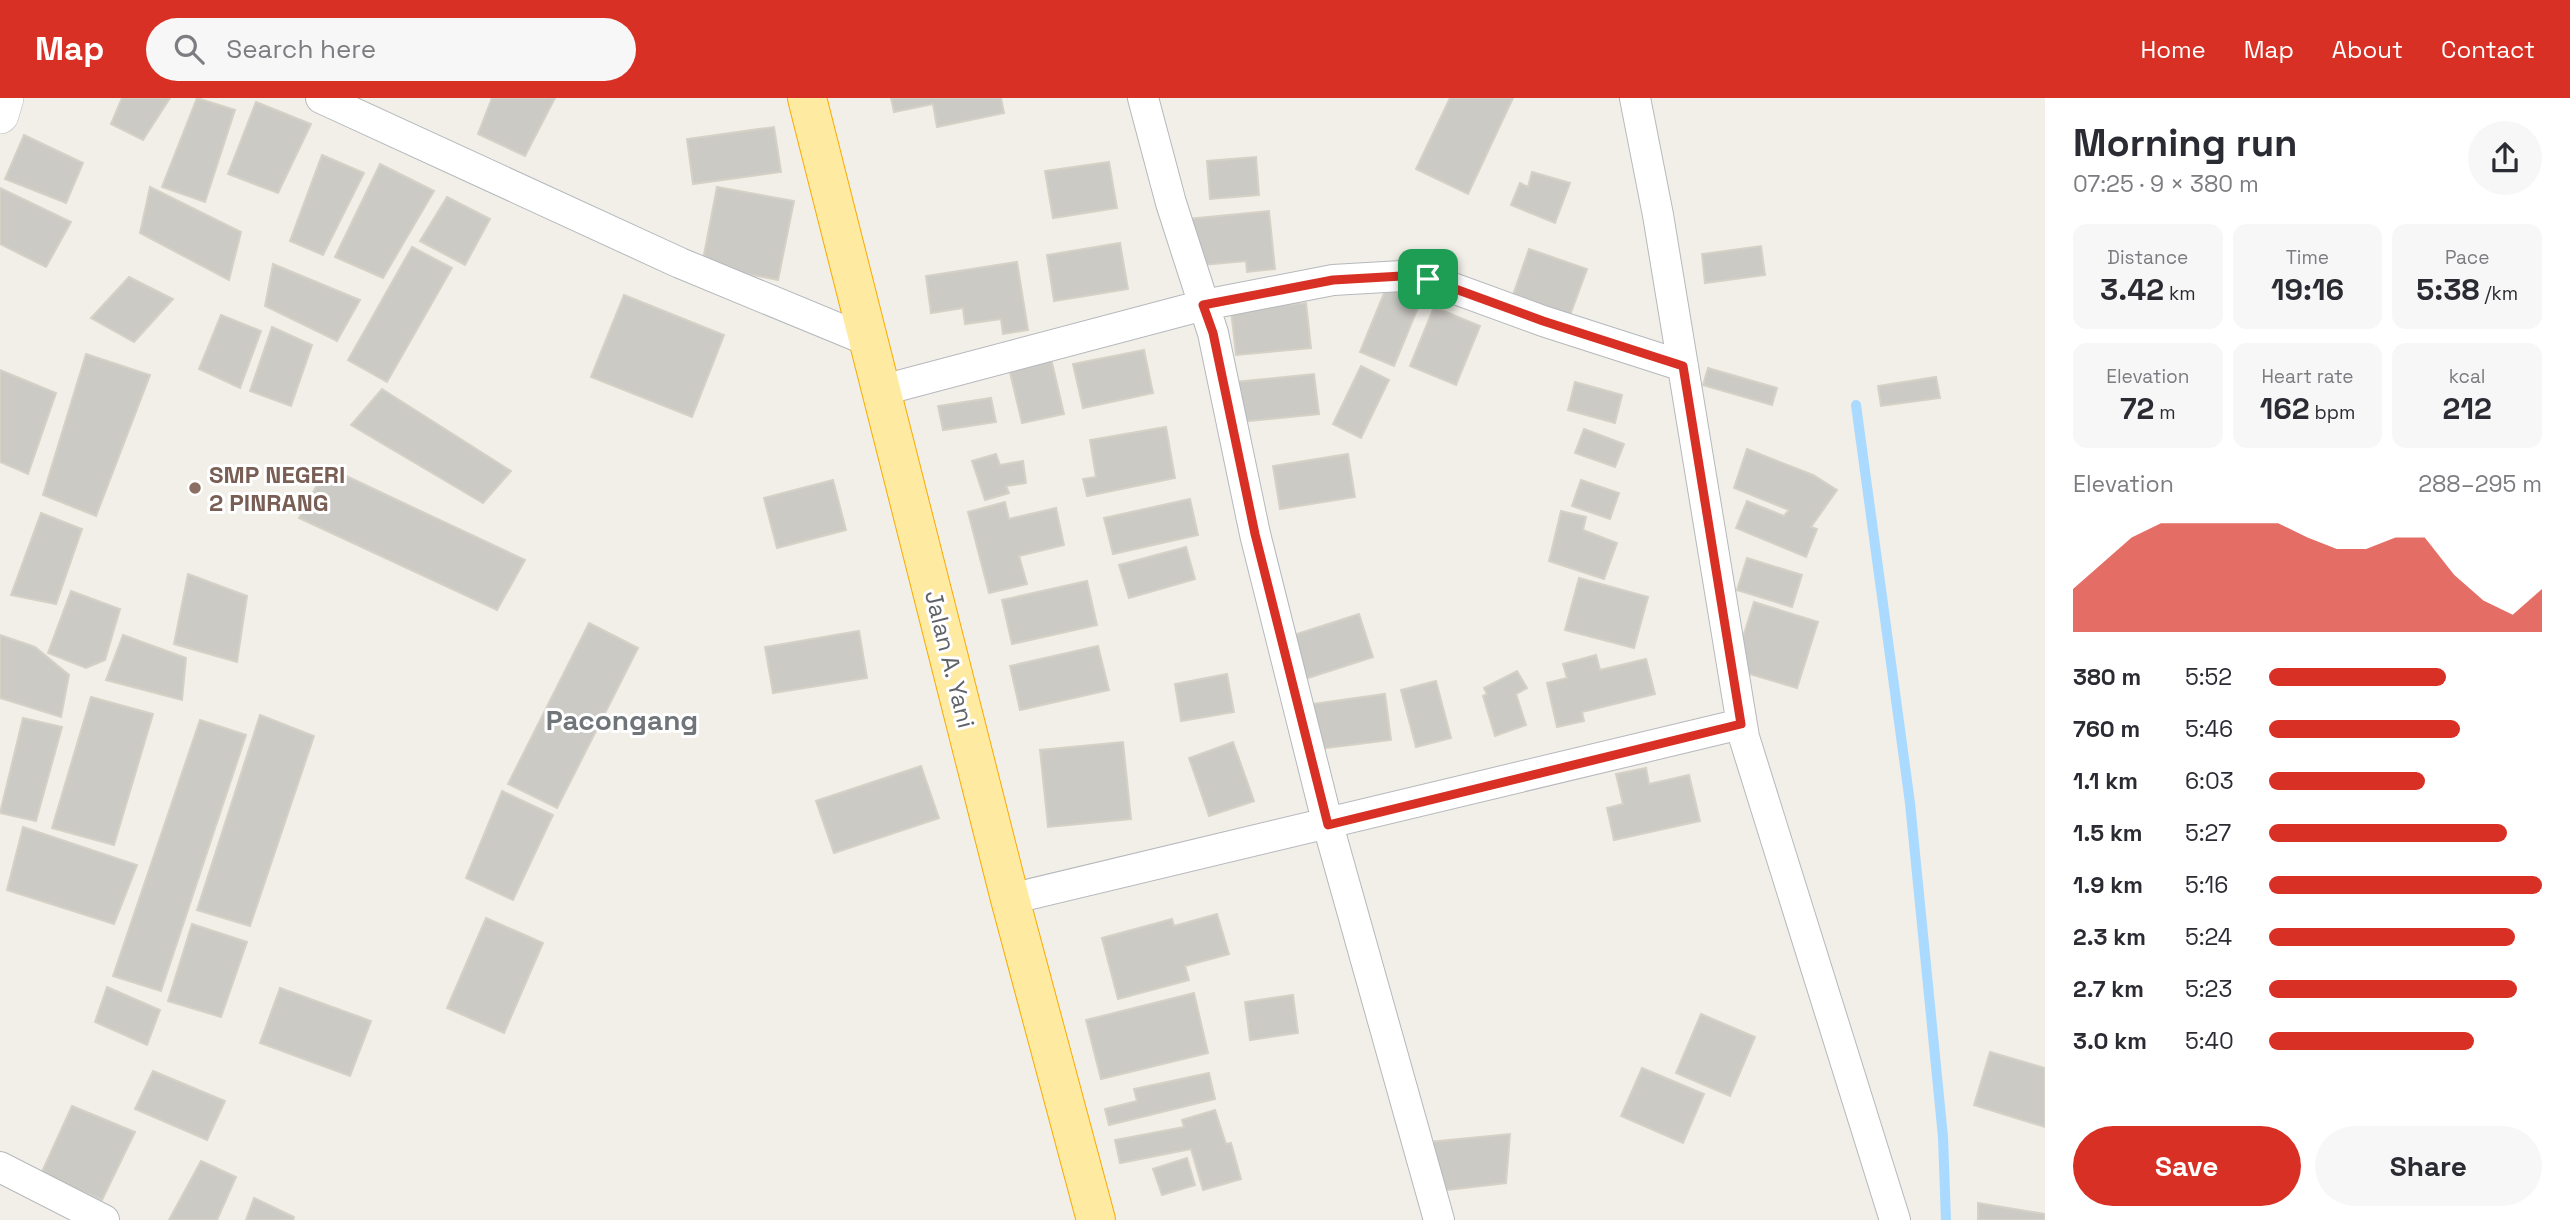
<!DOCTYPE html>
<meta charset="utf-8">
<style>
:root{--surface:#fff;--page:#f7f7f7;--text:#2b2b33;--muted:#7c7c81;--accent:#d93025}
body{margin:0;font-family:"Space Grotesk",sans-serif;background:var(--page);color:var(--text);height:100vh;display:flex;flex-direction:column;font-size:26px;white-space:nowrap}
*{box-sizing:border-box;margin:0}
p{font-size:23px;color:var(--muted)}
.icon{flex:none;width:38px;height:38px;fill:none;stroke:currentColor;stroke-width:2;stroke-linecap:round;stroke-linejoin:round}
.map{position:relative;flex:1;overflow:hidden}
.drawer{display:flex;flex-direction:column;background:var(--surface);width:525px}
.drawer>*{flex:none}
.pin{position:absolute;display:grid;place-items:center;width:60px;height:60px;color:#fff;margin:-30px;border-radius:14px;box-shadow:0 4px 10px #0006}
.round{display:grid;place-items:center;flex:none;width:74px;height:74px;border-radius:37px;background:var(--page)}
.overview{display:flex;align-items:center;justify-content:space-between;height:119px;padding:0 28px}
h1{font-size:38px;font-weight:600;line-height:52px}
.metrics{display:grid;grid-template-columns:repeat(3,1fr);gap:10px;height:119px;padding:7px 28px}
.metrics div{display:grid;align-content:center;border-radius:14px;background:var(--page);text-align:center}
.metrics b{font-size:30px;font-weight:600}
.metrics small{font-size:19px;font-weight:400}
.metrics p{font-size:19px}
.chart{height:196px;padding:14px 28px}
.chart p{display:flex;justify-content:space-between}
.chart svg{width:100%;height:126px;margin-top:7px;fill:var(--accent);opacity:.7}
.primary-button{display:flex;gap:14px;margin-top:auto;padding:14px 28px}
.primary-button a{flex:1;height:80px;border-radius:42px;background:var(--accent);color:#fff;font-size:28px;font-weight:600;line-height:80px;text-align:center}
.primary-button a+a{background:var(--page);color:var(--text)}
ul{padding:0 28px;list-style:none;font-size:23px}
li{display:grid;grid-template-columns:112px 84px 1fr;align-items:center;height:52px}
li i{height:18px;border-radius:9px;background:var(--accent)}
header{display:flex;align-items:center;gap:42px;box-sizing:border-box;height:98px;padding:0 35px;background:var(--accent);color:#fff}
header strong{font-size:33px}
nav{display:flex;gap:38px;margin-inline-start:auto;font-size:24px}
.search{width:490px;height:63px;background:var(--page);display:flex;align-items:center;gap:18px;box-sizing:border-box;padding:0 24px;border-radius:38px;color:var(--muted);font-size:26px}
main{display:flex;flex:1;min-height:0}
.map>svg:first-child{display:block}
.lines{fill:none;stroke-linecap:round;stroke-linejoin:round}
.stream{stroke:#aadaff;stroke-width:10}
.building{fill:#cccac5;stroke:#d6d1c6;stroke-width:2}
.minor-casing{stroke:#b5b8bc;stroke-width:32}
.tertiary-casing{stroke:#b5b8bc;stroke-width:38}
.trunk-casing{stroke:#f9ab00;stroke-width:40}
.minor{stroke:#fff;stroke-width:30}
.tertiary{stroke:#fff;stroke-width:37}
.trunk{stroke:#feeaa1;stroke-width:38}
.route-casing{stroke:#fff;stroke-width:14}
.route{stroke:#d93025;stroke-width:9}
.education-dot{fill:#8d6e63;stroke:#fff;stroke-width:2.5}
.labels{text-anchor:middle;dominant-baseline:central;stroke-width:6;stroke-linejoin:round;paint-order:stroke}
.education-label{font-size:24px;font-weight:bold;fill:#785e54;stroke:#fff;text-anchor:start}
.street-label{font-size:24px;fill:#5f6368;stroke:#fff}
.quarter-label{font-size:28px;font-weight:bold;fill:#70757a;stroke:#fff}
</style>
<header>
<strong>Map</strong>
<div class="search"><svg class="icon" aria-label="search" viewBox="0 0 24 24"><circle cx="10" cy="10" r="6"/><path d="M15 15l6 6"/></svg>Search here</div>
<nav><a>Home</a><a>Map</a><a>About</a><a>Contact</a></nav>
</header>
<main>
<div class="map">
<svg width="2045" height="1122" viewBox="0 0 2045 1122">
<rect width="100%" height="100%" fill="#f1efe8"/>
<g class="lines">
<path class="stream" d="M1856,307l54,398 33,334 3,83"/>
</g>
<path class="building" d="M122,0h48l-27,42 -32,-16z
M197,0l38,12 -30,92 -43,-15z
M492,0h63l-30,58 -47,-22z
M891,0h110l3,15 -67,14 -4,-23 -39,8z
M1450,0h63l-45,96 -52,-25z
M256,4l55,22 -33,69 -50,-19z
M774,29l7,45 -88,12 -6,-45z
M24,37l59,28 -17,40 -61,-24z
M322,57l42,18 -41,82 -33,-14z
M1256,59l3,38 -49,4 -3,-38z
M1109,64l8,46 -64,10 -8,-47z
M380,66l54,27 -51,87 -48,-21z
M1532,74l38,11 -15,40 -44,-18 9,-22 8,4z
M150,89l91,45 -12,48 -89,-47z
M717,89l77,14 -16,79 -76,-15z
M0,90l71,34 -25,45 -46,-23z
M447,99l43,22 -25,46 -45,-24z
M1269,113l6,58 -28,3 -1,-11 -54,5 -4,-47z
M1120,145l8,46 -74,12 -7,-46z
M1761,148l4,29 -60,8 -3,-29z
M412,149l40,21 -65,114 -39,-22z
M1529,151l58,20 -18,49 -57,-20z
M1017,164l11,68 -25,4 -2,-15 -36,5 -2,-16 -32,5 -5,-37z
M273,166l87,36 -23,41 -72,-35z
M129,179l44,22 -39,43 -43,-24z
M1387,188l34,14 -27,66 -34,-14z
M624,197l100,40 -32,82 -101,-40z
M1306,205l5,45 -75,7 -5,-45z
M1434,209l46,19 -24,59 -46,-19z
M221,217l40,16 -21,57 -41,-19z
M272,229l40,18 -21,61 -41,-15z
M1144,252l9,43 -70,15 -10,-44z
M86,256l64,21 -54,141 -53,-21z
M1050,256l14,60 -42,9 -14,-59z
M1361,268l28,14 -28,58 -28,-14z
M1708,270l69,20 -5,17 -69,-20z
M0,272l56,23 -28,81 -28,-12z
M1314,276l5,40 -79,8 -4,-40z
M1936,279l4,21 -59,8 -3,-20z
M1575,284l47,13 -7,28 -47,-13z
M382,291l129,82 -28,32 -132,-78z
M991,300l5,24 -53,8 -5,-24z
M1166,329l9,51 -88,18 -4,-17 13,-2 -6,-37z
M1584,331l40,15 -9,23 -40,-14z
M1747,351l66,26 24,15 -26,37 6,2 -11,28 -70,-29 11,-27 37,15 5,-6 -55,-22z
M996,356l4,11 23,-4 3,22 -20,3 3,7 -24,7 -13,-39z
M1348,356l7,43 -75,12 -7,-43z
M327,369l198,93 -28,50 -198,-92z
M833,382l13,50 -69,18 -13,-50z
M1581,382l38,13 -9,26 -38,-13z
M1190,401l8,36 -85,19 -9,-36z
M1005,404l4,17 47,-11 8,37 -45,11 8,28 -38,9 -21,-81z
M1561,413l25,6 -3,13 34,13 -13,36 -55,-18z
M41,415l41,16 -26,75 -45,-9z
M1186,449l9,32 -66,19 -10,-33z
M1747,460l55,17 -10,32 -55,-17z
M188,476l59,22 -10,66 -63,-18z
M1579,480l69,19 -14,51 -69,-18z
M1087,483l10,44 -85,19 -10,-44z
M71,493l49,18 -15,51 -19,8 -38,-15z
M1754,504l64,20 -21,66 -64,-19z
M1359,516l14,43 -71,23 -14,-43z
M589,525l49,25 -81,160 -49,-24z
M859,533l8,47 -94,15 -8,-46z
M0,537l35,12 34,28 -8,42 -61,-19z
M123,537l63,23 -4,42 -76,-20z
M1098,548l11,44 -89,20 -10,-44z
M1596,557l4,15 46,-11 9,35 -73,18 2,9 -27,6 -10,-44 20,-5 -4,-14z
M1517,573l10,17 -11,6 10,31 -31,11 -12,-40 4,-2 -3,-6z
M1227,576l7,38 -53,9 -6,-37z
M1436,583l15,57 -35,9 -15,-57z
M1385,596l6,46 -80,10 -6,-45z
M91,599l62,17 -39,131 -62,-17z
M260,617l54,21 -64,190 -53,-16z
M23,620l39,9 -26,94 -36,-8z
M200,622l46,15 -85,256 -48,-15z
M1123,644l8,77 -83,8 -8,-77z
M1233,644l21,59 -45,15 -20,-58z
M921,668l18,52 -105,35 -18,-52z
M1646,670l3,16 40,-9 11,46 -86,19 -7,-32 16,-4 -7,-30z
M502,693l51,24 -40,85 -47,-22z
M23,729l114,38 -23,59 -107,-34z
M1217,816l12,40 -44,12 4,14 -71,19 -16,-61 70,-19 2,7z
M486,820l57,25 -39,90 -57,-25z
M192,826l55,18 -26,75 -53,-16z
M107,889l53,23 -13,35 -52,-23z
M280,890l91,33 -21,55 -90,-33z
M1194,895l14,60 -107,26 -15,-59z
M1293,897l5,38 -48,7 -5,-38z
M1701,916l54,23 -25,59 -54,-23z
M1990,954l55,16v59l-71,-22z
M1642,970l62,26 -21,49 -62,-27z
M153,973l72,30 -18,39 -72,-31z
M1209,975l6,26 -106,26 -4,-16 32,-8 -3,-12z
M72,1008l63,26 -33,68 -61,-26z
M1215,1012l11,34 5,-1 10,36 -38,11 -12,-41 -71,14 -5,-23 69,-13 -2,-7z
M1510,1036l-4,49 -67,8 -10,-49z
M1187,1060l8,27 -33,10 -9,-26z
M201,1063l35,16 -19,43h-48z
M254,1100l40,19 -1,3h-47z
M1978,1105l67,11v6h-67z"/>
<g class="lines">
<defs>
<path id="minor" d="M321,0l359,165 189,78
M1143,0l28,105 42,130 42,201 73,291 111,395
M1635,0l23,117 86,522 151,483
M883,292l321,-85 129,-25 69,-4 26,3 115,42 140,45
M1010,801l731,-175
M0,1069l104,53"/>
<path id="tertiary" d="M0,17l5,-17"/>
<path id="trunk" d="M807,0l203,801 86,321"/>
</defs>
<use href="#minor" class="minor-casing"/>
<use href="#tertiary" class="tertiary-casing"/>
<use href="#trunk" class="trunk-casing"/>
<use href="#minor" class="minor"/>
<use href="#tertiary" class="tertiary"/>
<use href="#trunk" class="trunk"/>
</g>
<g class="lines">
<defs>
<path id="route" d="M1402,178l26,3 115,42 140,45 58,358 -413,101 -73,-291 -42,-201 -10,-28 130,-25z"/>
</defs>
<use href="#route" class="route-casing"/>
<use href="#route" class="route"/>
</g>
<circle class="education-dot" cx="195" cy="390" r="7"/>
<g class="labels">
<g class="education-label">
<text x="209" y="376">SMP NEGERI<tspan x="209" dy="28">2 PINRANG</tspan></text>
</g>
<g class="street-label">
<text transform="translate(950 561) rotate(76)">Jalan A. Yani</text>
</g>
<g class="quarter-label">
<text x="622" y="622">Pacongang</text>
</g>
</g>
</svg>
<div class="pin" style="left:1428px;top:181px;background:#1e9e55"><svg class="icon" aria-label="arrive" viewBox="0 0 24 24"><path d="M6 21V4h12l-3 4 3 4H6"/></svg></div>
</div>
<section class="drawer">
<div class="overview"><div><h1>Morning run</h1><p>07:25 · 9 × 380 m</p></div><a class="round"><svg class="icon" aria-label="share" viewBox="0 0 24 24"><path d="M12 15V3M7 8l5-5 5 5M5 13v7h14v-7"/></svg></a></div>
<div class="metrics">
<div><p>Distance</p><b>3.42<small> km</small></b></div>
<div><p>Time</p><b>19:16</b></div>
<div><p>Pace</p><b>5:38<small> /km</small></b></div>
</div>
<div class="metrics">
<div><p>Elevation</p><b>72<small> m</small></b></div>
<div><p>Heart rate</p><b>162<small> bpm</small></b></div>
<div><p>kcal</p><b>212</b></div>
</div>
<div class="chart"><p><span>Elevation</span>288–295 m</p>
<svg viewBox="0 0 160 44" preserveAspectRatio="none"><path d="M0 44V29L10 20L20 11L30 6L40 6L50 6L60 6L70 6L80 11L90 15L100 15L110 11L120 11L130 24L140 33L150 38L160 29V44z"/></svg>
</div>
<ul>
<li><b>380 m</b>5:52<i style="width:65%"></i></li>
<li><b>760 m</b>5:46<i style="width:70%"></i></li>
<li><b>1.1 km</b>6:03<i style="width:57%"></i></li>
<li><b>1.5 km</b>5:27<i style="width:87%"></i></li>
<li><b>1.9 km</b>5:16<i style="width:100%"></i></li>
<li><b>2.3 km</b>5:24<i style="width:90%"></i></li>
<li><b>2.7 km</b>5:23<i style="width:91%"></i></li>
<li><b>3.0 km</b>5:40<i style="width:75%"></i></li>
</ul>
<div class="primary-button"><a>Save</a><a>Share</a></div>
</section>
</main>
